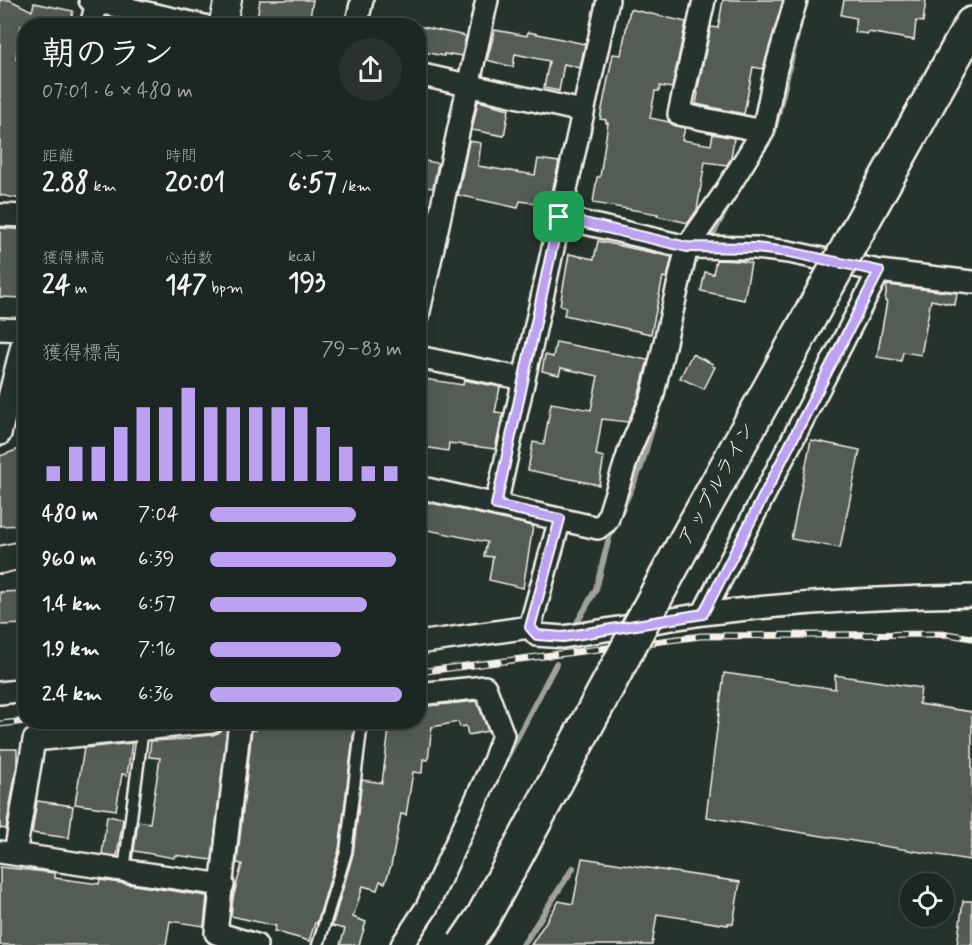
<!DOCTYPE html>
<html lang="ja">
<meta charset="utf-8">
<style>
:root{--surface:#1c2622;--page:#29322f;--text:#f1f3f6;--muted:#a0a5a5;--line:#3a4340;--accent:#bca0f2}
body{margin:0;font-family:Mynerve,"Klee One",sans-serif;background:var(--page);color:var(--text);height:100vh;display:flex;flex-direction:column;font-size:22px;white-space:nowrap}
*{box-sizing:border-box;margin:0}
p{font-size:20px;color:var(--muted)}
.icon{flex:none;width:33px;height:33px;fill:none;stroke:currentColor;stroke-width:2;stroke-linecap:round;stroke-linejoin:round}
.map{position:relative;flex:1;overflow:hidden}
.panel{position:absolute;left:18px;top:18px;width:408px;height:711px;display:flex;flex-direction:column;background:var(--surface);border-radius:24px;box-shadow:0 6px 24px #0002,0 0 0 2px var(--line)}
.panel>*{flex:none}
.controls{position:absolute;left:900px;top:873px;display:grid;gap:12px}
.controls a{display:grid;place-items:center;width:54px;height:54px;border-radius:50%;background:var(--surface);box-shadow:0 6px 24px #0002,0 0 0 2px var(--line);font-size:30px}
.pin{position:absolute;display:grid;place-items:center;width:51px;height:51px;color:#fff;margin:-26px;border-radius:12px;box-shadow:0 3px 9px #0006}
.round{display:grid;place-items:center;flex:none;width:63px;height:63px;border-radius:32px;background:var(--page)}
.head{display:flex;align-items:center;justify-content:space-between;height:102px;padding:0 24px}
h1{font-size:33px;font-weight:700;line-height:45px}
.metrics{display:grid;grid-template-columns:repeat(3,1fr);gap:9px;height:102px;padding:6px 24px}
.metrics div{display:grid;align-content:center}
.metrics b{font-size:26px;font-weight:700}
.metrics small{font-size:16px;font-weight:400}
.metrics p{font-size:16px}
.chart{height:168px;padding:12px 24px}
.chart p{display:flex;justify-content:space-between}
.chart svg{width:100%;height:108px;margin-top:6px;stroke:var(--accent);stroke-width:6}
ul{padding:0 24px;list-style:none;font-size:20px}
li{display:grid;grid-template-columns:96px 72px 1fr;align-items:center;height:45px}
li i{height:15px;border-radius:8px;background:var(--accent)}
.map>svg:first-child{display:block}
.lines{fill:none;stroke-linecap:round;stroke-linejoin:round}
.stream{stroke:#9fa39b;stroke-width:6}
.building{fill:#525c55;stroke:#f4f1e8;stroke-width:1.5}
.service-casing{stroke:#f4f1e8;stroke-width:15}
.minor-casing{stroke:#f4f1e8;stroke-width:26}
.tertiary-casing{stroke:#f4f1e8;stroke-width:30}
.trunk-casing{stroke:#f4f1e8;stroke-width:38}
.service{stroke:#26332d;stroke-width:10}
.minor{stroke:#26332d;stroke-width:21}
.tertiary{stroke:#26332d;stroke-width:26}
.trunk{stroke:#26332d;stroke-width:33}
.rail-casing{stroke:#f4f1e8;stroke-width:7}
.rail{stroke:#26332d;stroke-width:4.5;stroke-dasharray:14;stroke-linecap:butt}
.trunk-bridge-casing{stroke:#f4f1e8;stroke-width:38;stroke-linecap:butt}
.trunk-bridge{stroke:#26332d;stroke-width:33}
.route-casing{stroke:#fff;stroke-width:12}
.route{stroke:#bca0f2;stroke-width:8}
.labels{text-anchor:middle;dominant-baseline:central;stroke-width:6;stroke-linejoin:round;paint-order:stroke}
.street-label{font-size:20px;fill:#f4f1e8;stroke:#26332d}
</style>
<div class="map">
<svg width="972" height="945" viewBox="0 0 972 945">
<rect width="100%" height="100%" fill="#26332d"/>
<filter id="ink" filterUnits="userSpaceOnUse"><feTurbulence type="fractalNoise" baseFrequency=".0167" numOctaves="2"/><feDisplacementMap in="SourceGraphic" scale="12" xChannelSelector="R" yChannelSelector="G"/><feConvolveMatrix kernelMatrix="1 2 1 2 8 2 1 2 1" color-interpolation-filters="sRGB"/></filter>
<g filter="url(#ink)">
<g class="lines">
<path class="stream" d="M765,148l8,-13 27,-112
M712,236l18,-34
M668,372l5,-25
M573,630l23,-41 13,-51 32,-71 17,-59
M506,759l50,-95
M523,945l50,-77"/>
</g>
<path class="building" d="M0,0h10l22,11 2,-8 39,8 -3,15h-49l-5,33 10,1v140l-26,-5z
M260,0h53l-4,23 -36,-6 -2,9h-15z
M723,0h60l-20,69 -10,-2 -9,47 -48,-10 2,-11 -1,-1 14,-65 7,1z
M844,0h82l-3,22 -7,-1 -2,19 -46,-8v2l-14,-2 2,-14 -15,-3z
M630,9l56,13 -14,66 -12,-2 -1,5h-4l-5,27 19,4 7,4 9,2 -3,12 29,5 2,-11 21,4 -3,20 -4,7 -22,-3 -8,48 -9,13 -31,-7 1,-2 -65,-11 4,-26h3l8,-54h-2v-3l-6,-1 13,-65 8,1z
M418,26l48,10 -4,20 -12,-2v1l-6,-1v2l-26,-5z
M495,30l32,6 1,-4 57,12 -5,24 -16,-4 -5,27 -15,-3 5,-27 -34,-7 -2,13 -26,-7z
M478,101l31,8 -5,27 -32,-6z
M469,141l12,2 -3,23 57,9 3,-16 21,3 -9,39h-3l-1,4 -26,-4 -2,7 -60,-13z
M418,160l20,3 -5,25 -15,-2z
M0,228l26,2 -3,68 -23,-1z
M598,241l74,16 -5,21 -4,-1 -12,57 -87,-19 2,-8 -6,-2 9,-51 25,5z
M716,260l24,1 11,2 -7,37 -43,-9 4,-19 8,2z
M887,285l70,8 -2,12 -24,-5 -10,55 -18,-3 -2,9 -24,-4 10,-56h-2z
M556,342l92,18 -10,38 -10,24 -26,-3 -6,36 8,2 -5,28 -71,-15 5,-28 11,2 7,-41 40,7 7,-34 -37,-8 -2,7 -17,-4 3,-16 8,2z
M692,354l21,10 -1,2 3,1 -11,22 -24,-11z
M418,378l45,7 1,-5 36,7 -5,25 8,1 -8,36 -46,-6 -1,8 -30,-5z
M811,440l49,10 -20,98 -49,-9z
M22,448l4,10v67l-26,1v-70z
M418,500l115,26 -10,62 -34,-8 4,-23 -9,-1 3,-14 -69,-14z
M26,591v33l-26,1v-33z
M724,673l111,16v-14l86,13 -2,16 53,8v126l-3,22 -263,-43z
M477,701l11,30 -20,4 -2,-9 -6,1 -2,-5 -26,5 -4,33 -5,-1 -1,14 -9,-1 -7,43 -5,-1 -10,52 -6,17 -5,-2 -3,9 -14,-4 -10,31 13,5 -7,23h-19l5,-16 -13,-3 21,-72 9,-74 20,3 8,-61h28v-15z
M269,722h86l-16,128 -22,73h-2l-6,18 -35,-10 2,-5 -45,-10 2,-18 9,-34 -5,-1 15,-133h4v-5l12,1z
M224,726l3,1 -15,133 -37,-5 -1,3 -40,-7 4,-30 12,2 10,-65 -11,-1 2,-16 39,-2v-2l23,-2 7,-3z
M132,743l-5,32 -5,-1 -6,36 -41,-6 9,-56z
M0,749h17v16l-11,64 -6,-1z
M37,801l36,5 -4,32 -37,-5z
M107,816l16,3 -6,37 -15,-2z
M582,858l158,24 -7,42 -5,-1v2l-71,-11 -5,31h-121l28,-44 14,3z
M0,867l55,6v5l44,6 1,-4 107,16 -3,30 -34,-5 -4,24h-166z
M963,901h9v44h-15z"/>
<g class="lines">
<defs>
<path id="service" d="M124,870l19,-142
M318,945l28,-93 16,-130"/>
<path id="minor" d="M90,0l114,26
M704,0l-25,114 84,17
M91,26l6,-24
M356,26l6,-26
M418,74l164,37
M0,215l26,1
M559,217l128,30 68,1 34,4 90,19 93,11
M418,316l69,-316
M0,329l26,1
M418,357l106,22
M0,434l26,-105
M418,487l180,41 9,-7 23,-72 22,-51 35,-151 37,-53 39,-63 13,-63 20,-68
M496,505l112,-505
M703,614c89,-11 179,-17 269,-18
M530,627l7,8 26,2 140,-23 176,-343
M530,627l30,-108
M418,643l112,-16
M0,693l26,-3
M240,722l-24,211 40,12
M0,852l223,33
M15,854l19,-114 178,-18
M402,945l25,-38 67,-146 9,-26 -18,-48 -67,7"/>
<path id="tertiary" d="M222,26l6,-26
M0,560l26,-6"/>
<path id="trunk" d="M912,132l60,-108"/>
</defs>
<use href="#service" class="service-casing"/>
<use href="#minor" class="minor-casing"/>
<use href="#tertiary" class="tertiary-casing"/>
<use href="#trunk" class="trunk-casing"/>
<use href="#service" class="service"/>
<use href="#minor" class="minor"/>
<use href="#tertiary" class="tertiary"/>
<use href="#trunk" class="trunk"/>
<defs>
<path id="rail" d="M418,672l283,-36 246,-2 25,4
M0,724l26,-3"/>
</defs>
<use href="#rail" class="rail-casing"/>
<use href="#rail" class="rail"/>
<defs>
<path id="trunk-bridge" d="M464,945l19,-28 202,-375 227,-410"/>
</defs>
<use href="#trunk-bridge" class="trunk-bridge-casing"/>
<use href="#trunk-bridge" class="trunk-bridge"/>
</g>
</g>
<g class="lines" filter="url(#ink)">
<defs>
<path id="route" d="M559,217l128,30 68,1 34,4 90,19 -176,343 -140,23 -26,-2 -7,-8 30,-108 -64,-14z"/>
</defs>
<use href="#route" class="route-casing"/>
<use href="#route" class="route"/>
</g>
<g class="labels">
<g class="street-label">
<text transform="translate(717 484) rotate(-61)">アップルライン</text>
</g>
</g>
</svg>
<div class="controls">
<a><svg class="icon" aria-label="locate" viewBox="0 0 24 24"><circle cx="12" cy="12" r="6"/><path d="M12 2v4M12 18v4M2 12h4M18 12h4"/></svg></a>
</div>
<div class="pin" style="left:559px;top:217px;background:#1e9e55"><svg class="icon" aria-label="arrive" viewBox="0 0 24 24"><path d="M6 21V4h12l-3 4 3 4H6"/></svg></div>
<section class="panel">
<div class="head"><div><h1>朝のラン</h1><p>07:01 · 6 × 480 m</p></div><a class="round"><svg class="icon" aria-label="share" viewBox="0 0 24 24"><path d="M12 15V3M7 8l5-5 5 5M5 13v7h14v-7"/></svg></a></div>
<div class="metrics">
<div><p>距離</p><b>2.88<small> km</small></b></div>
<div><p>時間</p><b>20:01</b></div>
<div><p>ペース</p><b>6:57<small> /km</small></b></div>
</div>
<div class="metrics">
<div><p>獲得標高</p><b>24<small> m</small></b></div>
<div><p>心拍数</p><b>147<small> bpm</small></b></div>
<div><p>kcal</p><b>193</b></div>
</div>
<div class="chart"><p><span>獲得標高</span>79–83 m</p>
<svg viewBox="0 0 160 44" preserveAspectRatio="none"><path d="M5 44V38M15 44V30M25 44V30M35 44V22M45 44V14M55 44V14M65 44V6M75 44V14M85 44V14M95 44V14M105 44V14M115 44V14M125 44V22M135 44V30M145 44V38M155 44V38"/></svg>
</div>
<ul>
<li><b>480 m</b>7:04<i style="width:76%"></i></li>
<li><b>960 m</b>6:39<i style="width:97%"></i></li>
<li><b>1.4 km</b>6:57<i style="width:82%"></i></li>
<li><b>1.9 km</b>7:16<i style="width:68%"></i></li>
<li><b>2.4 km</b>6:36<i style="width:100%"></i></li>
</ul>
</section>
</div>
